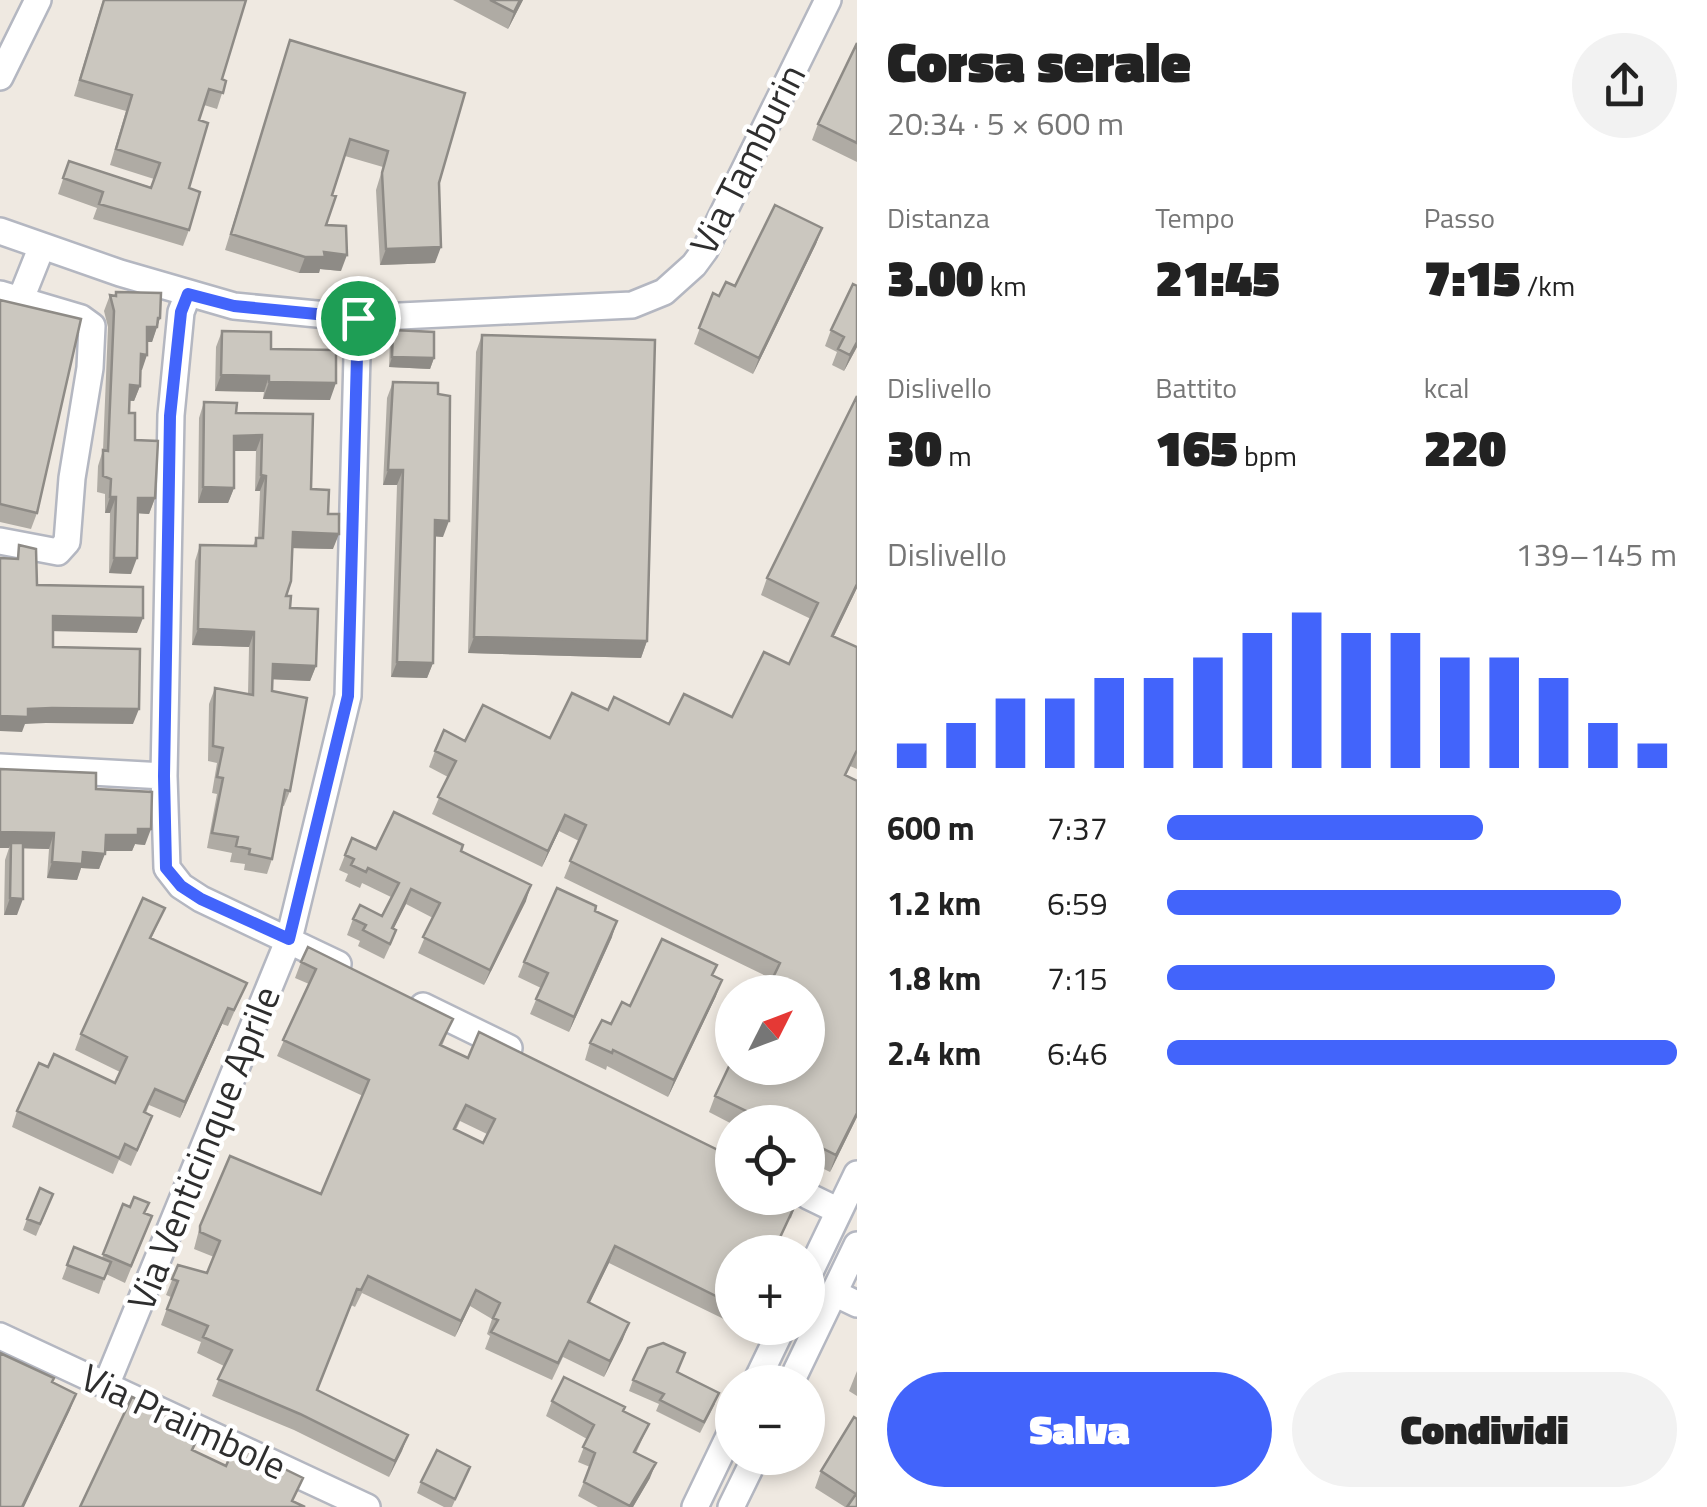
<!DOCTYPE html>
<html lang="it">
<meta charset="utf-8">
<style>
:root{--surface:#fff;--page:#f2f2f2;--text:#222;--muted:#767676;--accent:#4264fb}
body{margin:0;font-family:"Titillium Web",sans-serif;background:var(--page);color:var(--text);height:100vh;display:flex;flex-direction:column;font-size:38px;white-space:nowrap}
*{box-sizing:border-box;margin:0}
p{font-size:32px;color:var(--muted)}
.icon{flex:none;width:55px;height:55px;fill:none;stroke:currentColor;stroke-width:2;stroke-linecap:round;stroke-linejoin:round}
.map{position:relative;flex:1;overflow:hidden}
.drawer{display:flex;flex-direction:column;background:var(--surface);width:850px}
.drawer>*{flex:none}
.needle{width:65px;rotate:48deg}
.buttons{position:absolute;left:715px;top:975px;display:grid;gap:20px}
.buttons a{display:grid;place-items:center;width:110px;height:110px;border-radius:50%;background:var(--surface);box-shadow:0 5px 15px #0003;font-size:50px}
.pin{position:absolute;display:grid;place-items:center;width:85px;height:85px;color:#fff;margin:-42px;border:5px solid #fff;border-radius:50%;box-shadow:0 2px 10px #0007}
.round{display:grid;place-items:center;flex:none;width:105px;height:105px;border-radius:52px;background:var(--page)}
.summary{display:flex;align-items:center;justify-content:space-between;height:170px;padding:0 30px}
h1{font-size:55px;font-weight:800;line-height:75px}
.metrics{display:grid;grid-template-columns:repeat(3,1fr);gap:15px;height:170px;padding:10px 30px}
.metrics div{display:grid;align-content:center}
.metrics b{font-size:50px;font-weight:800}
.metrics small{font-size:28px;font-weight:400}
.metrics p{font-size:28px}
.chart{height:280px;padding:20px 30px}
.chart p{display:flex;justify-content:space-between}
.chart svg{width:100%;height:180px;margin-top:10px;stroke:var(--accent);stroke-width:6}
.primary-button{display:flex;gap:20px;margin-top:auto;padding:20px 30px}
.primary-button a{flex:1;height:115px;border-radius:60px;background:var(--accent);color:#fff;font-size:40px;font-weight:800;line-height:115px;text-align:center}
.primary-button a+a{background:var(--page);color:var(--text)}
ul{padding:0 30px;list-style:none;font-size:32px}
li{display:grid;grid-template-columns:160px 120px 1fr;align-items:center;height:75px}
li i{height:25px;border-radius:12px;background:var(--accent)}
main{display:flex;flex:1;min-height:0}
.map>svg:first-child{display:block}
.lines{fill:none;stroke-linecap:round;stroke-linejoin:round}
.minor-casing{stroke:#b4b7c1;stroke-width:30}
.minor{stroke:#fff;stroke-width:25}
.wall{fill:#afaba4;fill-rule:evenodd}
.shaded-wall{fill:#8e8b86}
.building{fill:#cbc7bf;stroke:#8e8b86;stroke-width:2.5;fill-rule:evenodd}
.route-casing{stroke:#fff;stroke-width:20}
.route{stroke:#4264fb;stroke-width:12}
.labels{text-anchor:middle;dominant-baseline:central;stroke-width:9;stroke-linejoin:round;paint-order:stroke}
.street-label{font-size:38px;fill:#2e2e2e;stroke:#fff}
</style>
<main>
<div class="map">
<svg width="857" height="1507" viewBox="0 0 857 1507">
<rect width="100%" height="100%" fill="#efe9e1"/>
<g class="lines">
<defs>
<path id="minor" d="M0,77l38,-77
M0,231l120,42 114,33 124,12 274,-13 32,-13 30,-27 11,-15 123,-250
M0,294l81,24 11,8 -2,42 -18,110 -5,64 -9,10 -58,-11
M188,294l-7,18 -10,103 -7,361 3,92 14,18 20,13 137,65
M20,301l22,-55
M0,767l164,9
M423,1006l86,42
M808,1196l31,15
M808,1276l49,-102
M834,1293l23,11
M0,1336l367,171
M756,1382l26,-54
M791,1382l66,-137
M107,1383l182,-444 59,-243 10,-378
M695,1507l37,-77
M731,1507l24,-49"/>
</defs>
<use href="#minor" class="minor-casing"/>
<use href="#minor" class="minor"/>
</g>
<path class="wall" d="M103,0h143l-24,79 4,2 -9,28 -13,-4 -5,15 -10,68v42l-6,16 -90,-27 4,-11 -39,-14 11,-33 82,26 3,-8 -44,-14 16,-54 -52,-15z
M453,0h70l-15,29z
M290,40l149,143 -4,80 -55,2 -4,-75 7,-23 -38,-11 -13,39 -6,30 15,46 -21,-2 -1,4h-20l-74,-23z
M857,43v119l-45,-22 6,-16z
M822,228l-6,16 -63,130 -59,-30 19,-51 6,3 16,-10z
M857,286v61l-13,24 -12,-6 5,-13 -12,-6 6,-16z
M116,292l44,26 -8,24h-5l-7,28v16l-6,15h-5v12l6,27 20,58 -6,16 -11,-1 -7,61 -22,-1 1,-60h-5v-19l-8,-2 1,-26 5,-16 5,-123 -4,-16 6,-16 4,1z
M0,300l37,213 -6,16 -31,-7z
M393,330l41,28 -4,11 -41,-2 1,-27z
M222,331l49,18 59,51 -67,-1 1,-7 -49,-1 1,-44z
M482,335l165,306 -6,17 -173,-5 8,-301z
M393,382l50,155 -8,-1 -2,127 -6,15 -36,-1 6,-192h-14l4,-87z
M857,396v192l-23,48 23,11v122l-7,-3 -4,9 11,6v336l-27,55 -22,-11v-39h-76v2l-23,-12 6,-16 57,-117 -208,-101 15,-37 -20,-10 -17,36 -110,-53 16,-37 -19,-10 6,-16 30,-10 85,-3 58,-28 61,14 63,-7 57,-53 22,-45 -50,-24 6,-17z
M204,402l32,11 77,1 -2,75 17,25 5,35 -40,-1 -7,48 30,70 -6,15 -38,-2v12l18,100 -6,15h-2l-10,53 -5,15 -23,-4 1,-6 -15,-2 2,-9 -25,-5 10,-54 -5,-1 5,-30 -9,-2 1,-57 6,-16 33,6 1,-47 -57,-2 3,-84 5,-16 53,1 3,-8h2l2,-47h-5l1,-40h-22v37l-6,15h-30l1,-85z
M96,789l49,56 -10,-1 -3,7h-27l-6,18 -18,-1 -4,12 -30,-2 2,-29 -26,-1 -6,67h-13l1,-55 4,-12h-9z
M376,849l85,2 65,50 -42,84 -66,-32 15,-35 -27,-14 -13,25 -3,17 -6,13 -26,-13 2,-5 -13,-6 6,-16 29,-3 9,-19 -29,-14 -2,5 -15,-7 3,-7 -9,-4 6,-15z
M165,908l-14,31 96,44 -19,43 -6,-2 -42,94 -31,-13 -3,8v19l-15,34 -12,-6 -6,14 -101,-47 5,-16 31,-44 67,16 5,-11 -45,-22 6,-16z
M595,911l17,26 -43,95 -39,-18 11,-26 -23,-11 6,-15z
M301,962l152,57 -11,27 290,152 65,3 -6,17 -59,34v71l-123,-60 -20,40 34,36 -19,38 -41,-20 -11,23 -67,-31 5,-13 -3,-2 5,-15 -22,-13 -15,31 -93,-44 -7,14 -4,-2 -34,85 91,45 -19,42 -95,-47 -82,-34 12,-30 -27,-13 4,-11 -40,-17 10,-28 -5,-2 12,-30 29,8 7,-16 -20,-8 6,-23 121,-32 42,-98 -86,-40 32,-72 -14,-6zM460,1121l27,13 -4,9 -27,-13z
M713,975l3,21 -48,101 -61,-31 -1,4 -21,-10 5,-17 40,-37z
M123,1204l23,28 -21,51 -19,-9 -7,20 -37,-15 12,-32 28,11z
M49,1205l-13,31 -13,-6 4,-11z
M742,1328h22l-4,8z
M857,1371v25l-8,-5z
M678,1372l37,32 -15,29 -44,-22 3,-7 -30,-13 4,-11z
M552,1401l71,10 26,13 -13,29 14,25 -17,29h-35l-20,-11 12,-29 -12,-5 9,-23 -41,-23z
M857,1419v88h-12l-30,-19 6,-17z
M470,1467l-18,40h-8l-27,-14 4,-11z"/>
<path class="shaded-wall" d="M520,0h3l-15,29 6,-17z
M822,228l-6,16 -63,130 6,-16z
M441,247l-6,16 -55,2 6,-16z
M324,252l23,3 -6,16 -21,-2 -1,4h-20l6,-16z
M158,318h2l-8,24h-10l5,-15z
M857,342v5l-13,24 6,-16z
M141,354l6,1 -5,15h-7z
M392,357l42,1 -4,11 -41,-2z
M221,375l48,1 -5,16 -49,-1z
M269,382l67,1 -6,17 -67,-1z
M130,385l10,1 -6,15 -10,-1z
M262,435l-6,16h-27l5,-15z
M388,470h15l-6,15h-14z
M261,475l5,1 -6,15h-5z
M203,487l31,1 -6,15h-30z
M110,497h6l-6,16h-5z
M138,498h17l-6,16 -16,-1z
M435,520l14,1 -6,16 -14,-1z
M293,532l46,2 -6,15 -45,-1z
M114,558h23l-6,16 -22,-1z
M857,584v4l-31,64 6,-16z
M53,616l90,2 -6,15 -90,-2z
M198,629l56,3 -5,15 -57,-2z
M474,637l173,4 -6,17 -173,-5z
M397,662l36,1 -6,15 -36,-1z
M273,664l43,2 -6,15 -43,-2z
M52,708l87,1 -6,15 -87,-1 -21,1 -3,8 -22,-1v-15l28,-7z
M565,815l-6,16 -17,36 6,-16z
M138,829h13l-6,16 -10,-1 -3,7h-31l5,-16z
M0,832l54,1 -5,16 -38,-1v-5l-2,5h-9z
M83,852l22,2 -6,15 -18,-1 -4,12 -30,-2 5,-16z
M531,885l-5,16 -42,84 6,-15z
M411,889l-5,15 -20,40 6,-16z
M10,898l13,1 -6,16h-13z
M617,921l-5,16 -43,95 5,-15z
M722,980l-6,16 -48,101 6,-17z
M228,1008l-6,16 -42,94 5,-16z
M857,1113v4l-27,55 6,-17z
M615,1246l-6,17 -27,56 6,-17z
M476,1290l-6,16 -15,31 6,-16z
M629,1323l-6,16 -19,38 6,-16z
M76,1394l-6,16 -46,97h-2z
M408,1435l-6,16 -13,26 6,-16z
M656,1463l-6,15 -17,29h-3z"/>
<path class="building" d="M104,0h142l-24,79 4,2 -3,12 -14,-4 -10,31 9,3 -19,65 11,4 -11,38 -90,-26 4,-12 -40,-14 6,-17 82,27 9,-25 -44,-14 16,-54 -52,-15z
M490,0h30l-6,12z
M290,40l175,53 -26,90 2,64 -55,2 -4,-76 6,-22 -38,-12 -18,56 4,1 -10,29 20,1 1,29 -23,-3 1,5h-20l-74,-23z
M857,43v100l-39,-19z
M775,205l47,23 -63,130 -60,-30 14,-35 6,3 7,-14 9,4z
M853,284l4,2v56l-7,13 -12,-6 6,-12 -13,-7z
M116,292l45,1 -1,25h-2l-1,9h-10v28l-6,-1 -1,32 -10,-1 -1,28h6v27l23,1 -3,57h-17l-1,60h-23l2,-61h-6l1,-18 -8,-3v-26l5,1 6,-140 -4,-16 6,1z
M0,300l81,19 -44,194 -37,-9z
M393,330l41,2v26l-42,-1z
M222,331l49,1v17l65,1v33l-67,-1v-6l-48,-1z
M482,335l173,5 -8,301 -173,-4z
M393,382l45,1v11l12,2 -1,125 -14,-1 -2,143 -36,-1 6,-192h-15z
M857,396v188l-25,52 25,11v103l-12,25 12,6v332l-21,42 -28,-14v-19h-39l-54,-26 17,-36v8h76v-76h-42l14,-29 -210,-102 16,-36 -21,-10 -17,36 -110,-54 18,-36 -21,-10 9,-21 21,11 18,-36 67,33 22,-45 36,17 6,-13 55,27 15,-30 48,23 32,-65 25,12 29,-61 -51,-25z
M204,402l33,1 -1,10 77,1 -2,75 18,1 -1,24h11v20l-46,-2 -2,49 -5,15h5l-1,12 28,1 -2,57 -43,-2 -1,27 35,7 -17,93 -5,-1 -13,69 -23,-5 1,-5 -14,-3 2,-9 -26,-4 11,-55 -6,-1 6,-29 -10,-2 2,-58 38,7 1,-63 -56,-3 2,-84 56,1v-8h7l3,-62 -5,-1 1,-40 -28,1v52l-31,-1z
M19,545l17,4 1,36 106,2v31l-90,-2v31l87,2 -1,60 -87,-1 -24,1v8l-28,-1v-158l18,1z
M0,769l96,4v16l56,3 -1,37h-13v6h-32l-1,19 -22,-2 -1,12 -30,-2 2,-29 -54,-1z
M394,812l69,33 -2,6 70,34 -41,85 -67,-33 17,-34 -29,-14 -19,39 4,2 -6,14 -27,-14 3,-5 -13,-6 7,-14 22,11 17,-33 -31,-15 -2,4 -15,-7 3,-6 -9,-4 7,-17 24,11z
M11,843h12v56l-13,-1z
M557,888l39,18 -1,5 22,10 -43,96 -38,-18 12,-26 -24,-11z
M143,898l22,10 -15,30 97,45 -13,27 -6,-2 -43,94 -30,-13 -11,23 8,4 -15,34 -12,-6 -6,14 -102,-47 22,-48 9,4 6,-13 61,29 12,-26 -46,-23z
M662,939l55,26 -5,10 10,5 -48,100 -61,-30 -1,3 -22,-10 12,-23 9,4 11,-22 8,4z
M308,947l145,72 -13,26 28,13 11,-26 253,125v41h57l8,3 -21,45 13,6h-57v52l-117,-58 -27,56 41,21 -19,38 -41,-20 -11,22 -67,-31 7,-12 -5,-2 7,-15 -24,-13 -15,31 -93,-45 -7,14 -4,-1 -40,101 91,45 -13,26 -95,-47 -82,-35 14,-29 -29,-13 5,-11 -41,-17 11,-28 -6,-2 6,-14 29,8 13,-32 -20,-9v-6l30,-70 91,38 48,-114 -86,-40 33,-71 -15,-7zM466,1105l29,14 -12,24 -29,-14z
M40,1188l13,6 -13,30 -13,-5z
M134,1197l15,6 -5,10 8,3 -21,50 -28,-12 20,-50 7,3z
M74,1247l37,15 -7,17 -37,-14z
M663,1343l22,10 -8,19 42,21 -15,29 -44,-22 4,-6 -31,-14 15,-32z
M0,1353l54,25 -2,4 24,12 -54,113h-22z
M564,1377l61,30 -2,4 26,13 -15,28 22,11 -26,43 -46,-24 11,-29 -12,-6 11,-22 -42,-24z
M132,1397l70,32 -10,21 34,16 9,-21 68,33 -11,23 13,6h-225z
M854,1417l3,2v88h-10l9,-13 -35,-23z
M437,1450l33,17 -15,32 -34,-17z"/>
<g class="lines">
<defs>
<path id="route" d="M188,294l46,12 124,12 -10,378 -59,243 -88,-40 -20,-13 -15,-18 -2,-92 6,-360 11,-104z"/>
</defs>
<use href="#route" class="route-casing"/>
<use href="#route" class="route"/>
</g>
<g class="labels">
<g class="street-label">
<text transform="translate(747 159) rotate(-63)">Via Tamburin</text>
<text transform="translate(203 1148) rotate(-68)">Via Venticinque Aprile</text>
<text transform="translate(184 1421) rotate(25)">Via Praimbole</text>
</g>
</g>
</svg>
<div class="buttons">
<a><svg class="needle" viewBox="-14 -14 28 28"><path d="M0-13l5 13h-10z" fill="#e53935"/><path d="M0 13l5-13h-10z" fill="#767676"/></svg></a>
<a><svg class="icon" aria-label="locate" viewBox="0 0 24 24"><circle cx="12" cy="12" r="6"/><path d="M12 2v4M12 18v4M2 12h4M18 12h4"/></svg></a>
<a>+</a>
<a>−</a>
</div>
<div class="pin" style="left:358px;top:318px;background:#1e9e55"><svg class="icon" aria-label="arrive" viewBox="0 0 24 24"><path d="M6 21V4h12l-3 4 3 4H6"/></svg></div>
</div>
<section class="drawer">
<div class="summary"><div><h1>Corsa serale</h1><p>20:34 · 5 × 600 m</p></div><a class="round"><svg class="icon" aria-label="share" viewBox="0 0 24 24"><path d="M12 15V3M7 8l5-5 5 5M5 13v7h14v-7"/></svg></a></div>
<div class="metrics">
<div><p>Distanza</p><b>3.00<small> km</small></b></div>
<div><p>Tempo</p><b>21:45</b></div>
<div><p>Passo</p><b>7:15<small> /km</small></b></div>
</div>
<div class="metrics">
<div><p>Dislivello</p><b>30<small> m</small></b></div>
<div><p>Battito</p><b>165<small> bpm</small></b></div>
<div><p>kcal</p><b>220</b></div>
</div>
<div class="chart"><p><span>Dislivello</span>139–145 m</p>
<svg viewBox="0 0 160 44" preserveAspectRatio="none"><path d="M5 44V38M15 44V33M25 44V27M35 44V27M45 44V22M55 44V22M65 44V17M75 44V11M85 44V6M95 44V11M105 44V11M115 44V17M125 44V17M135 44V22M145 44V33M155 44V38"/></svg>
</div>
<ul>
<li><b>600 m</b>7:37<i style="width:62%"></i></li>
<li><b>1.2 km</b>6:59<i style="width:89%"></i></li>
<li><b>1.8 km</b>7:15<i style="width:76%"></i></li>
<li><b>2.4 km</b>6:46<i style="width:100%"></i></li>
</ul>
<div class="primary-button"><a>Salva</a><a>Condividi</a></div>
</section>
</main>
